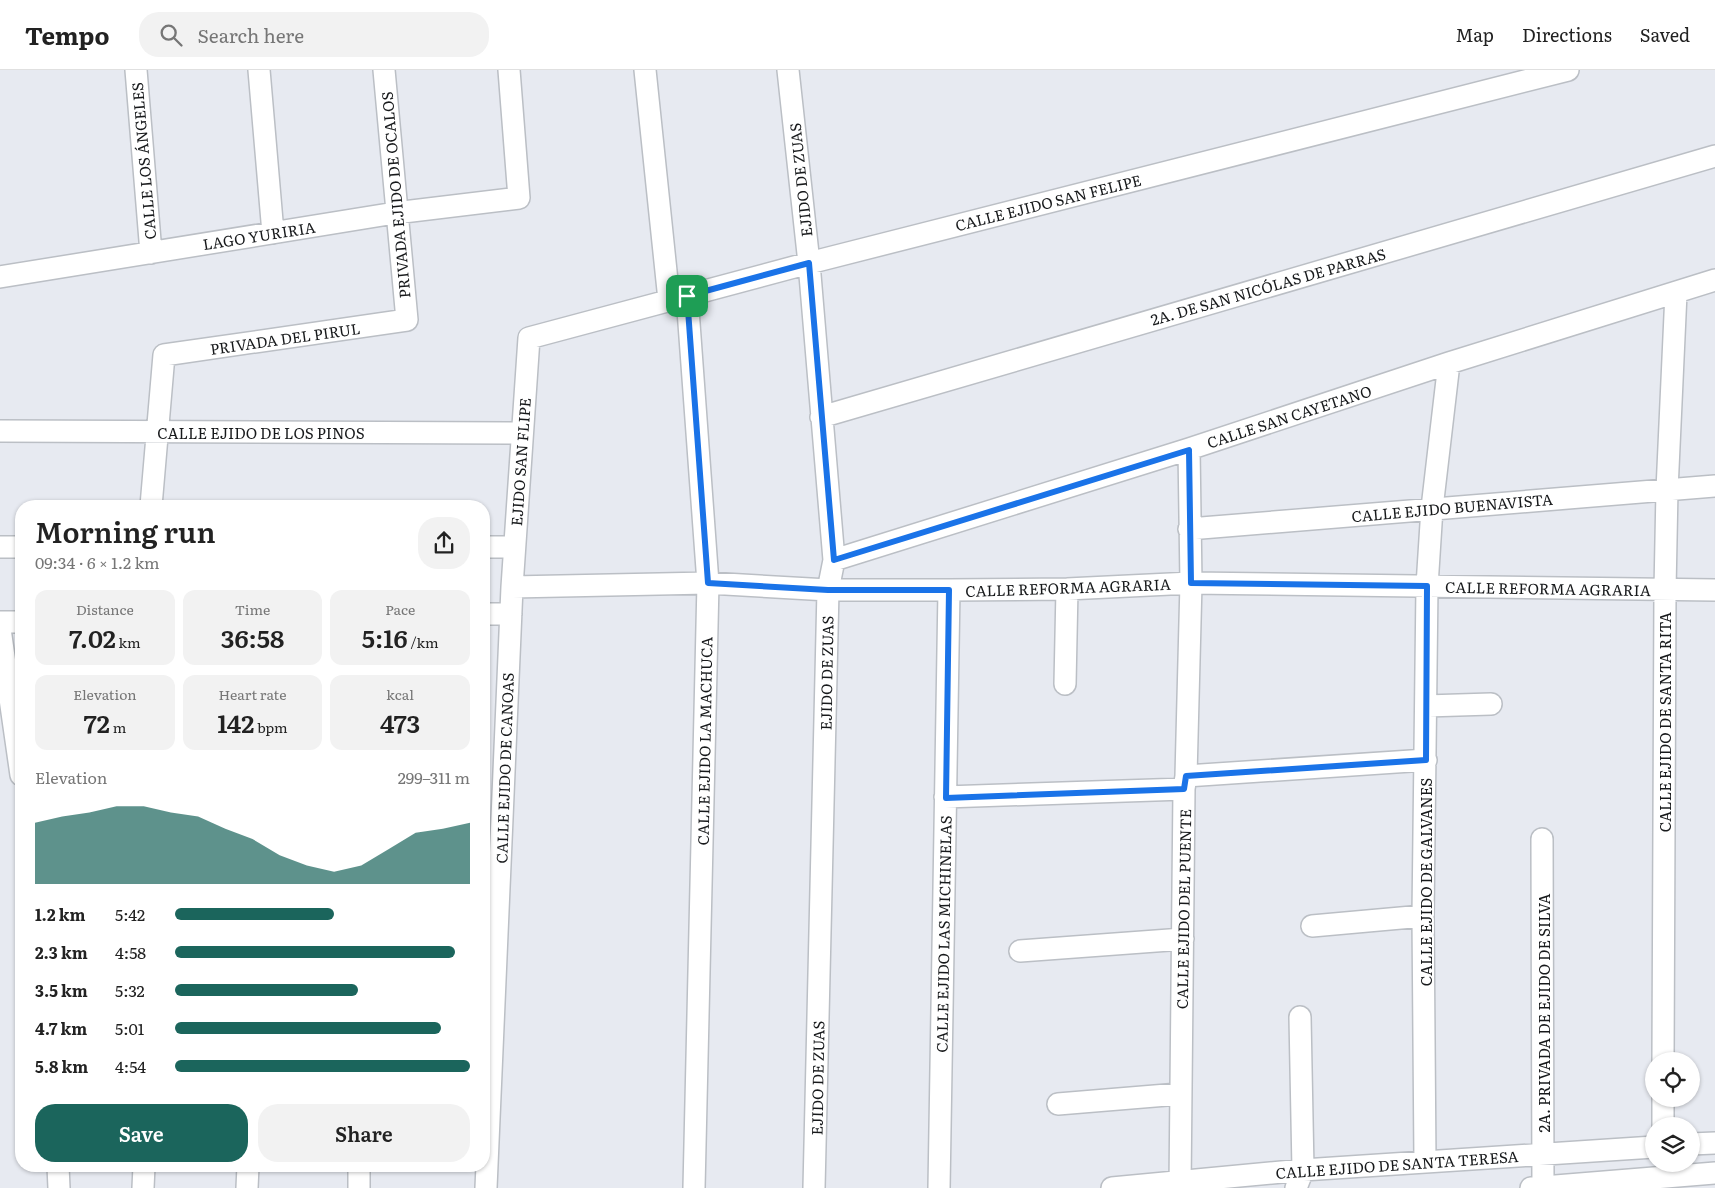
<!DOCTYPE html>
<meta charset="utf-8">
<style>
:root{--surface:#fff;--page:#f2f2f2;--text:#222;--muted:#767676;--line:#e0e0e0;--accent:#1b655c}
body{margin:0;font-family:Literata,serif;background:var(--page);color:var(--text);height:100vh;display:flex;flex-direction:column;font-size:19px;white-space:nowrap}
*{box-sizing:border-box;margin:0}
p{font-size:16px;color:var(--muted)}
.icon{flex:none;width:28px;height:28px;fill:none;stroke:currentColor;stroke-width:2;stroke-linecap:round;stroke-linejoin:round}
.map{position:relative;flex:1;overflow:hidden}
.sheet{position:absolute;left:15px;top:430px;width:475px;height:672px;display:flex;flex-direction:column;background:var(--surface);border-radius:20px;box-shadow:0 1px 4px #0004}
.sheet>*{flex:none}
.buttons{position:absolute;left:1645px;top:982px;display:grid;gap:10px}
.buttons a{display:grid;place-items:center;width:55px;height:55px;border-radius:50%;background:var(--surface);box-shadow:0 1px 4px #0004;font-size:25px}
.pin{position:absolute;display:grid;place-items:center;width:42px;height:42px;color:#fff;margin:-21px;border-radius:10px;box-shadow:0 2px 8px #0006}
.round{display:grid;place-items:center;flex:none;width:52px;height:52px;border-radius:20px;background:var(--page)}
.head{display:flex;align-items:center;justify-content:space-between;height:85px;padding:0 20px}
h1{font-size:28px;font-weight:600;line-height:38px}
.figures{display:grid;grid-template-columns:repeat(3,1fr);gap:8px;height:85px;padding:5px 20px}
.figures div{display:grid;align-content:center;border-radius:12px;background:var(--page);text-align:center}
.figures b{font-size:25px;font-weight:600}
.figures small{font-size:14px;font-weight:400}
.figures p{font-size:14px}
.chart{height:140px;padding:10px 20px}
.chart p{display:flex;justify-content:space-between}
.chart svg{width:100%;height:90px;margin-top:5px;fill:var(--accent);opacity:.7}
.primary-button{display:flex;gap:10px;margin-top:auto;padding:10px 20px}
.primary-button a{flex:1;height:58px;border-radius:20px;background:var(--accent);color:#fff;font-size:20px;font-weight:600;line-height:58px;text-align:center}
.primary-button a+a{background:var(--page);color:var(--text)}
ul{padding:0 20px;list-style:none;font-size:16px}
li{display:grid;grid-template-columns:80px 60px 1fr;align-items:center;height:38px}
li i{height:12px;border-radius:6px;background:var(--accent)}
header{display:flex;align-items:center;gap:30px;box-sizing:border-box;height:70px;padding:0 25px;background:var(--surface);border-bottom:1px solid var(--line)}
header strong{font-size:24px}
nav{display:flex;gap:28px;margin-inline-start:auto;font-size:18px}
.search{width:350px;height:45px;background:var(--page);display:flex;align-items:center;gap:12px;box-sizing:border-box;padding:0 18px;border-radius:20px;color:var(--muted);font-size:19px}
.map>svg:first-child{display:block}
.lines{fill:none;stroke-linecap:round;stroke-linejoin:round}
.minor-casing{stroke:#bbbfc5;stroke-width:24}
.minor{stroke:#fff;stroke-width:21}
.route-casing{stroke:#fff;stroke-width:10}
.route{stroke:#1a73e8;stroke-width:6}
.labels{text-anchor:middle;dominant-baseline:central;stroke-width:4;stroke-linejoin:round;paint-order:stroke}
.street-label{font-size:15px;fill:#17191b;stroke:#fff}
</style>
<header>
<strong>Tempo</strong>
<div class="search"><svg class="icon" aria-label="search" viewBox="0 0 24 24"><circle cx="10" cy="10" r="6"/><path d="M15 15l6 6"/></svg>Search here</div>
<nav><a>Map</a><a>Directions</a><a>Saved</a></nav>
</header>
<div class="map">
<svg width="1715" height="1118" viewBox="0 0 1715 1118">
<rect width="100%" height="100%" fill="#e7eaf1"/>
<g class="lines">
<defs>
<path id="minor" d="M136,0l15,183
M259,0l14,163
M645,0l24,230
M788,0l21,193 25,297 -6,30 -14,598
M0,207l395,-64 124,-15 -10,-128
M687,226l21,287 -14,605
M821,347l894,-261
M0,361l522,2
M151,436l13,-151 243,-35 -23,-250
M1189,459l526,-43
M0,477h21
M484,477h30
M834,490l355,-111 260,-86 266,-83
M512,517l196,-4 120,7h121l118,-1 124,-6 524,7
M484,544h27
M0,552h21
M0,559l21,146
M1065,614l2,-95
M1426,636l65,-2
M1186,706l240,-16
M945,727l239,-8
M1542,769l1,348
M1312,856l111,-10
M1020,881l163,-12
M1663,991l2,-471 2,-100 9,-197
M1058,1034l121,-10
M1663,1056v-27
M1691,1074l24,-1
M1425,1092l-2,-246 4,-330 5,-78 17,-145
M58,1096l1,22
M143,1118l1,-22
M247,1118l1,-22
M359,1118v-22
M486,1118l26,-601 17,-249 280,-75 759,-193
M939,1118l10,-598
M1112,1118l191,-18 351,-23
M1180,1118l4,-399 2,-13 5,-193 -2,-134
M1296,1118l7,-18 -3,-153
M1531,1118l184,-15"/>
</defs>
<use href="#minor" class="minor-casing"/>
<use href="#minor" class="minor"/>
</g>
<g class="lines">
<defs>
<path id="route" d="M809,193l25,297 355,-110 2,133 236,3 -1,174 -240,16 -2,13 -238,9 3,-208h-121l-120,-7 -21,-287z"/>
</defs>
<use href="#route" class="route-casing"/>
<use href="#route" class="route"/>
</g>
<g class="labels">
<g class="street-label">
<text transform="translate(143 91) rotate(-95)">CALLE LOS ÁNGELES</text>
<text transform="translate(800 110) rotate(-96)">EJIDO DE ZUAS</text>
<text transform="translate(395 125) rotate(-95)">PRIVADA EJIDO DE OCALOS</text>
<text transform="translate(1048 132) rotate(-14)">CALLE EJIDO SAN FELIPE</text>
<text transform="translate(259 165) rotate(-9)">LAGO YURIRIA</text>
<text transform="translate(1268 216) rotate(-16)">2A. DE SAN NICÓLAS DE PARRAS</text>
<text transform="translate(285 268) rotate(-8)">PRIVADA DEL PIRUL</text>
<text transform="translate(1289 346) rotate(-18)">CALLE SAN CAYETANO</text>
<text x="261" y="362">CALLE EJIDO DE LOS PINOS</text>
<text transform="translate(520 392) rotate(-86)">EJIDO SAN FLIPE</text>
<text transform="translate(1452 437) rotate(-5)">CALLE EJIDO BUENAVISTA</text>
<text transform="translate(1068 517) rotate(-2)">CALLE REFORMA AGRARIA</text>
<text transform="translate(1548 518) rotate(1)">CALLE REFORMA AGRARIA</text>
<text transform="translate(826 603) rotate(-89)">EJIDO DE ZUAS</text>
<text transform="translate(1664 652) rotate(-90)">CALLE EJIDO DE SANTA RITA</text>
<text transform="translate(704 671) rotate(-89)">CALLE EJIDO LA MACHUCA</text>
<text transform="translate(504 698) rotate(-88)">CALLE EJIDO DE CANOAS</text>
<text transform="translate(1425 812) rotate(-90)">CALLE EJIDO DE GALVANES</text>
<text transform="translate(1183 839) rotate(-89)">CALLE EJIDO DEL PUENTE</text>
<text transform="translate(943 864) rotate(-89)">CALLE EJIDO LAS MICHINELAS</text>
<text transform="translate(1543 943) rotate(-90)">2A. PRIVADA DE EJIDO DE SILVA</text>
<text transform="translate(817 1008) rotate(-89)">EJIDO DE ZUAS</text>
<text transform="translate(1397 1094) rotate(-4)">CALLE EJIDO DE SANTA TERESA</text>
</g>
</g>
</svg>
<div class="buttons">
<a><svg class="icon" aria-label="locate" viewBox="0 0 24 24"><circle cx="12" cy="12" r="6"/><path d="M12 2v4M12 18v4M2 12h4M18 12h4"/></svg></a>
<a><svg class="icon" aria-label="layers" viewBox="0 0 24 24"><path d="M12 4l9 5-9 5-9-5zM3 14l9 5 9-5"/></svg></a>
</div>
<div class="pin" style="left:687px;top:226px;background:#1e9e55"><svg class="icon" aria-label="arrive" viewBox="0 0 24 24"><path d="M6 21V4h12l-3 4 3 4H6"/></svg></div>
<section class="sheet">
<div class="head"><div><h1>Morning run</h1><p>09:34 · 6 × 1.2 km</p></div><a class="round"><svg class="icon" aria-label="share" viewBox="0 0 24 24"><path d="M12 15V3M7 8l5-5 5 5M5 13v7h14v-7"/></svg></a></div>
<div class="figures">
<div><p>Distance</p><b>7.02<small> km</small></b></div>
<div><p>Time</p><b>36:58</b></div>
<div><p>Pace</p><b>5:16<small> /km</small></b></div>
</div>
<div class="figures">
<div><p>Elevation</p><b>72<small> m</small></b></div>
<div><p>Heart rate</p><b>142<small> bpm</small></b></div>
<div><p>kcal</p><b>473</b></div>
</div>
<div class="chart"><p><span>Elevation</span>299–311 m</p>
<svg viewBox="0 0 160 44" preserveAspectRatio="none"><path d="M0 44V14L10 11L20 9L30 6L40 6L50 9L60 11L70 17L80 22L90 30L100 35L110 38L120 35L130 27L140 19L150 17L160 14V44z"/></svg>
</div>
<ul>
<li><b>1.2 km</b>5:42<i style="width:54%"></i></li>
<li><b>2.3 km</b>4:58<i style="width:95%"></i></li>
<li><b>3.5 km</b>5:32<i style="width:62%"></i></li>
<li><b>4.7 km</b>5:01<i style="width:90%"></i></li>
<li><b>5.8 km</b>4:54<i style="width:100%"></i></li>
</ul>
<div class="primary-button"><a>Save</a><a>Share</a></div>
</section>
</div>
